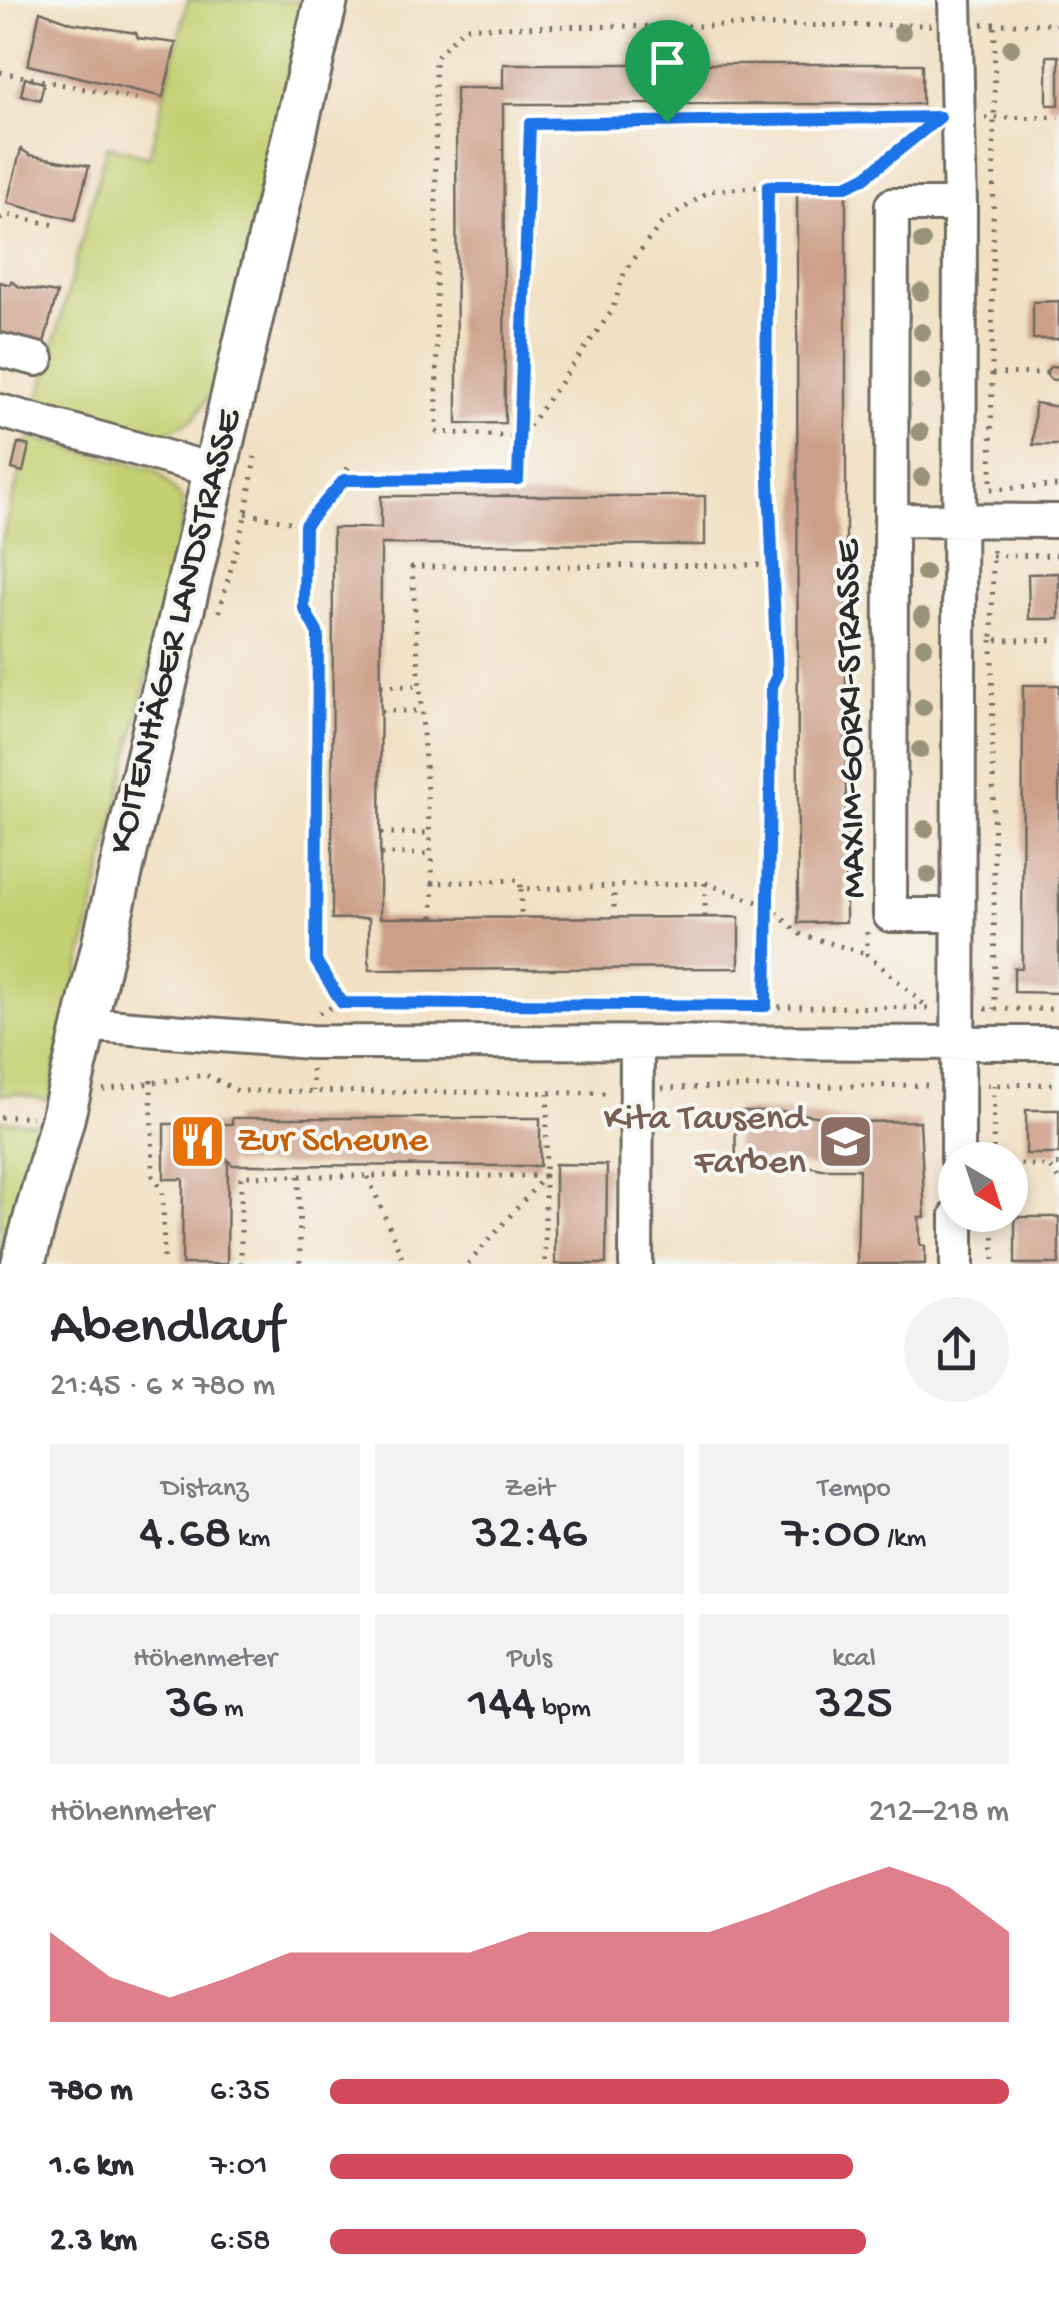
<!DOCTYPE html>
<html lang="de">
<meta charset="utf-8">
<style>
:root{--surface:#fff;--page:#f2f2f3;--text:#2b2b33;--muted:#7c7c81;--accent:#d1495b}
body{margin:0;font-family:"Gochi Hand",sans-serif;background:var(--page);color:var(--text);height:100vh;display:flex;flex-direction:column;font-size:38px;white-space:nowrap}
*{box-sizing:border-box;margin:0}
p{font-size:32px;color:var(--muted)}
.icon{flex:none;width:55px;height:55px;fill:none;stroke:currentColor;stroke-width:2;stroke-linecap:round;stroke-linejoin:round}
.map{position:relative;height:1264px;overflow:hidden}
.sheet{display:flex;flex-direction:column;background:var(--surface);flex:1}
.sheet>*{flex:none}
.needle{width:65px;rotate:141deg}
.fabs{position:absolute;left:938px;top:1142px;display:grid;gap:20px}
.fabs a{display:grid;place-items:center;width:90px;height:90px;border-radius:50%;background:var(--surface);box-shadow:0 5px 15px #0003;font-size:50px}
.pin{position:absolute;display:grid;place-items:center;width:85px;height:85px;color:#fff;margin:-102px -42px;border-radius:50% 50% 50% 0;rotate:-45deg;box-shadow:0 0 10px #0007}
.pin .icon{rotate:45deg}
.round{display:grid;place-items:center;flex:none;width:105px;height:105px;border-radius:52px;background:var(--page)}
.headline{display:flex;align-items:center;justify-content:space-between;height:170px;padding:0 50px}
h1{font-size:55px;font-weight:600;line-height:75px}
.figures{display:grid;grid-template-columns:repeat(3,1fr);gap:15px;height:170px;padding:10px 50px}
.figures div{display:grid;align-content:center;border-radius:0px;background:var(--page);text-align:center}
.figures b{font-size:50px;font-weight:600}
.figures small{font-size:28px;font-weight:400}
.figures p{font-size:28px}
.chart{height:280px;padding:20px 50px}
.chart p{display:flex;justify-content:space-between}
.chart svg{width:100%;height:180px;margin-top:10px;fill:var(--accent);opacity:.7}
ul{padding:0 50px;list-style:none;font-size:32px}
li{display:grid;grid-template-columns:160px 120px 1fr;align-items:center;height:75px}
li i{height:25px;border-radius:12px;background:var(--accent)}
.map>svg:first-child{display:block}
.green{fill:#c3d071;stroke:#777e4e;stroke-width:2.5}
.building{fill:#cc9f88}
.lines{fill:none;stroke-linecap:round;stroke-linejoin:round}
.minor-casing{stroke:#706a60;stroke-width:38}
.major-casing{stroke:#706a60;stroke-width:48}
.path{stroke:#706a60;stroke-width:5;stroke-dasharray:2.5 8;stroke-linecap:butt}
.minor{stroke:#fff;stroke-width:32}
.major{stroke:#fff;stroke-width:42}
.tree{fill:#999379}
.route-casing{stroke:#fff;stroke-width:20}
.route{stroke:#1a73e8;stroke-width:12}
.labels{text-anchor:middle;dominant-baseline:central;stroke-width:8;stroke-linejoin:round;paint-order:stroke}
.street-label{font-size:38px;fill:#2b2b2b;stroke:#f6f6f2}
.education-label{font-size:38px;fill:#785e54;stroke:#f6f6f2;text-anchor:end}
.food-label{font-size:38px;fill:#c56008;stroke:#f6f6f2;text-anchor:start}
</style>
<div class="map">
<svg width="1059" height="1264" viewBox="0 0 1059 1264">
<rect width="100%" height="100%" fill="#f6f6f2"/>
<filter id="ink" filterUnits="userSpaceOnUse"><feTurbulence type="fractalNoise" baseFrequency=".01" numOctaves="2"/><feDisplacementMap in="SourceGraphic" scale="20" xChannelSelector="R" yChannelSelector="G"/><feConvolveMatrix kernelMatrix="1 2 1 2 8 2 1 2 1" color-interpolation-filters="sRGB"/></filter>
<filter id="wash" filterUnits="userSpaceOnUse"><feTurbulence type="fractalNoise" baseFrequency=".0048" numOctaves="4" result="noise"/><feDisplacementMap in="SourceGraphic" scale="40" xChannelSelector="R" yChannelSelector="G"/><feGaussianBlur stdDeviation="2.25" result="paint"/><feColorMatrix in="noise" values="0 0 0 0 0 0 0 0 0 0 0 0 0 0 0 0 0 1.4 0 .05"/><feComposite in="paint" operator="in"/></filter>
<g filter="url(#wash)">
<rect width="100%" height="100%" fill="#f1e0c3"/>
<path class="green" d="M188,0h124l-92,378 -26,41 -33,16 -124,-28 70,-262 42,12z
M29,437l127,33 27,30 -1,25 -133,576 -34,-8 -15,2v-548z
M0,1120l42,4 -23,99 -18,41z"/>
<g id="blocks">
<path class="building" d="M40,11l32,12 64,10 2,5 38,5 -13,54 -135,-32z
M1047,56h12v49h-12z
M503,64h419v40h-419l2,319 -48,1 -1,-336h47z
M25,78l19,5 -4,17 -19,-5z
M21,149l9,6 59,11 -14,54 -68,-17z
M797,194h49v728l-48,1z
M11,281l9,6 37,6 -14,54 -43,-11v-54l10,3z
M1059,301v38h-26v-37z
M1047 373a7 7 0 1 1 14 0a7 7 0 1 1-14 0Z
M1035,403l24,4v38h-26z
M18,443l11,3 -6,26 -11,-3z
M381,496h324v49l-324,-1 -1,374 359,-1v51l-370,2v-52l-37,1 1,-391h48z
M1059,573v46h-30l-1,-45z
M1023,685h36v308l-45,-1v-24h8z
M1026,1110h33v44h-33z
M735,1111h47l74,11 64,-1 5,96h-6l1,28 5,1v18h-68l2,-95h-37l-39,-8 -47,2z
M232,1118h308v48l-308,-1 -4,-5 -1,104h-45l1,-85h-19v-55h68z
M555,1164l52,1 -1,99h-51z
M1015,1217h44v47h-44z"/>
</g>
</g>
<g filter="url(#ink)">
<use href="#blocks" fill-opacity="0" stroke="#706a60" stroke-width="2.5"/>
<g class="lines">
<defs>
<path id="minor" d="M955,0l5,205 -2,955
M0,350l37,9
M0,411l216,60
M891,520l168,1
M957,915h-67l2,-710h68
M82,1024l228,18 749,1
M636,1264l1,-219
M957,1264v-49"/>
<path id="major" d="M23,1264l40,-147 263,-1117"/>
</defs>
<use href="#minor" class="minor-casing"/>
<use href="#major" class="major-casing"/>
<path class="path" d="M982,24h77
M931,25l-466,2 -30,31 2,374 84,5 9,-313 404,-7
M0,72l140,28
M985,118l74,-1
M767,186l-58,5 -49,34 -35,46 -13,40 -91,126 -3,42 -174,1 -39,45 -1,82 14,27 3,90 -6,37 1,200 25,42 593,5
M0,219l7,-4 54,11
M992,374l54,-1
M344,480l6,-19
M991,481l4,-457
M991,489l68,-3
M246,513l59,12
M993,550l-1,90h67
M992,556l67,-1
M770,565l-358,2 21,316 87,-3 1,9 184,-6 63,23 4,-220 5,-10 -11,-269 1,-221 79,1 19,-8 66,-56
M219,612l27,-99 9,-56
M992,640l3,369
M381,686h36
M381,711h37
M381,833h47
M381,854h49
M433,883v36
M705,883v34
M521,889v30
M768,906l32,28 67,20
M614,918v-31
M867,932v22l61,54
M766,1005l2,-99
M985,1009h74
M319,1013l22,-10
M312,1069l1,22
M151,1080l2,96 10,15 1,73
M987,1085l72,-1
M662,1088l269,-3
M103,1090l103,-15 32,16 374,2
M0,1117h32
M993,1160l1,-75
M1010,1163l40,4
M1059,1164l-9,3 9,13
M299,1176l1,88
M368,1177l37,87
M993,1215l1,49
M241,1264v-88h304l3,-82
M468,1264l77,-88v88"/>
<use href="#minor" class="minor"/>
<use href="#major" class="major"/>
</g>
<g class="tree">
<circle cx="902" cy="32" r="9"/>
<circle cx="1011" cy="48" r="9"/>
<circle cx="922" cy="242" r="9"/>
<circle cx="921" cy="292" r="9"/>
<circle cx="922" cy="332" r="9"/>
<circle cx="922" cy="382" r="9"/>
<circle cx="920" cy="432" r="9"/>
<circle cx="922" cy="477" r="9"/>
<circle cx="925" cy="573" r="9"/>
<circle cx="922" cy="616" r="9"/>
<circle cx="924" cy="646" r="9"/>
<circle cx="923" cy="707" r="9"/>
<circle cx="920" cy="750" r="9"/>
<circle cx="925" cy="829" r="9"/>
<circle cx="928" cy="875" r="9"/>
</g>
</g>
<g class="lines" filter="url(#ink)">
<defs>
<path id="route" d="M940,117l-76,61 -18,8h-78l-2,221 11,269 -5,10 -6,320 -424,-3 -26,-42 2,-327 -14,-26 1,-83 39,-45 174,-1 12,-355z"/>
</defs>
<use href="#route" class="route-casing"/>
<use href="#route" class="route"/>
</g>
<defs>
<symbol id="restaurant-square" viewBox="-11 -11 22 22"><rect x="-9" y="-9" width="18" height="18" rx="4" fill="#e8710a" stroke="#f6f6f2"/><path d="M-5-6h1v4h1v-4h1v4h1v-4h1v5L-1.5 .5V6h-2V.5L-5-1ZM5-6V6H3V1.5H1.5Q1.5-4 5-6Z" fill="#fff"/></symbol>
<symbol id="school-square" viewBox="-11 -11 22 22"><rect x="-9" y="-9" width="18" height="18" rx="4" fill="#8d6e63" stroke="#f6f6f2"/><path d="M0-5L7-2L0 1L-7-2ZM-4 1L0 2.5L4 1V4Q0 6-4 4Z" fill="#fff"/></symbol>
</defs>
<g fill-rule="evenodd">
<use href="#restaurant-square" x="166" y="1110" width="63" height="63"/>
<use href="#school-square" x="814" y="1110" width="63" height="63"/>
</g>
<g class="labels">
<g class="street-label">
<text transform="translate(177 632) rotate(-76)">KOITENHÄGER LANDSTRASSE</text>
<text transform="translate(853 719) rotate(-91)">MAXIM-GORKI-STRASSE</text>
</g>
<g class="education-label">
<text x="806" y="1120">Kita Tausend<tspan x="806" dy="44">Farben</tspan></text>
</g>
<g class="food-label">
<text x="237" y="1142">Zur Scheune</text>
</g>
</g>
</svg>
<div class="fabs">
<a><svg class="needle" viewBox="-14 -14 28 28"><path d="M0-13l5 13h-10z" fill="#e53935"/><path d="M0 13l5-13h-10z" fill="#7c7c81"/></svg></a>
</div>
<div class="pin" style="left:667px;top:122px;background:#1e9e55"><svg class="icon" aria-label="arrive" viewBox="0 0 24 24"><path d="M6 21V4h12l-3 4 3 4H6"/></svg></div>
</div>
<section class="sheet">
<div class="headline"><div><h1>Abendlauf</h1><p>21:45 · 6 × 780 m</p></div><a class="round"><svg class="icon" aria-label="share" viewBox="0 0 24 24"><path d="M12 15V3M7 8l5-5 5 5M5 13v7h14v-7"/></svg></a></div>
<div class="figures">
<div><p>Distanz</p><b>4.68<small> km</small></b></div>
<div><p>Zeit</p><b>32:46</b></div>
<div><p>Tempo</p><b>7:00<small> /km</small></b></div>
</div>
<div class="figures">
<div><p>Höhenmeter</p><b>36<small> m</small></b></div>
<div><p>Puls</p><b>144<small> bpm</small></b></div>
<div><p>kcal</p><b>325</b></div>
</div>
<div class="chart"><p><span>Höhenmeter</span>212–218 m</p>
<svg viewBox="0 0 160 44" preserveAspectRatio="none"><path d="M0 44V22L10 33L20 38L30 33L40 27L50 27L60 27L70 27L80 22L90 22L100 22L110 22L120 17L130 11L140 6L150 11L160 22V44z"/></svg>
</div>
<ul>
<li><b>780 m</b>6:35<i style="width:100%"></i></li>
<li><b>1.6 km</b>7:01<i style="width:77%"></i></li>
<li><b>2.3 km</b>6:58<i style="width:79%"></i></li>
</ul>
</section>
